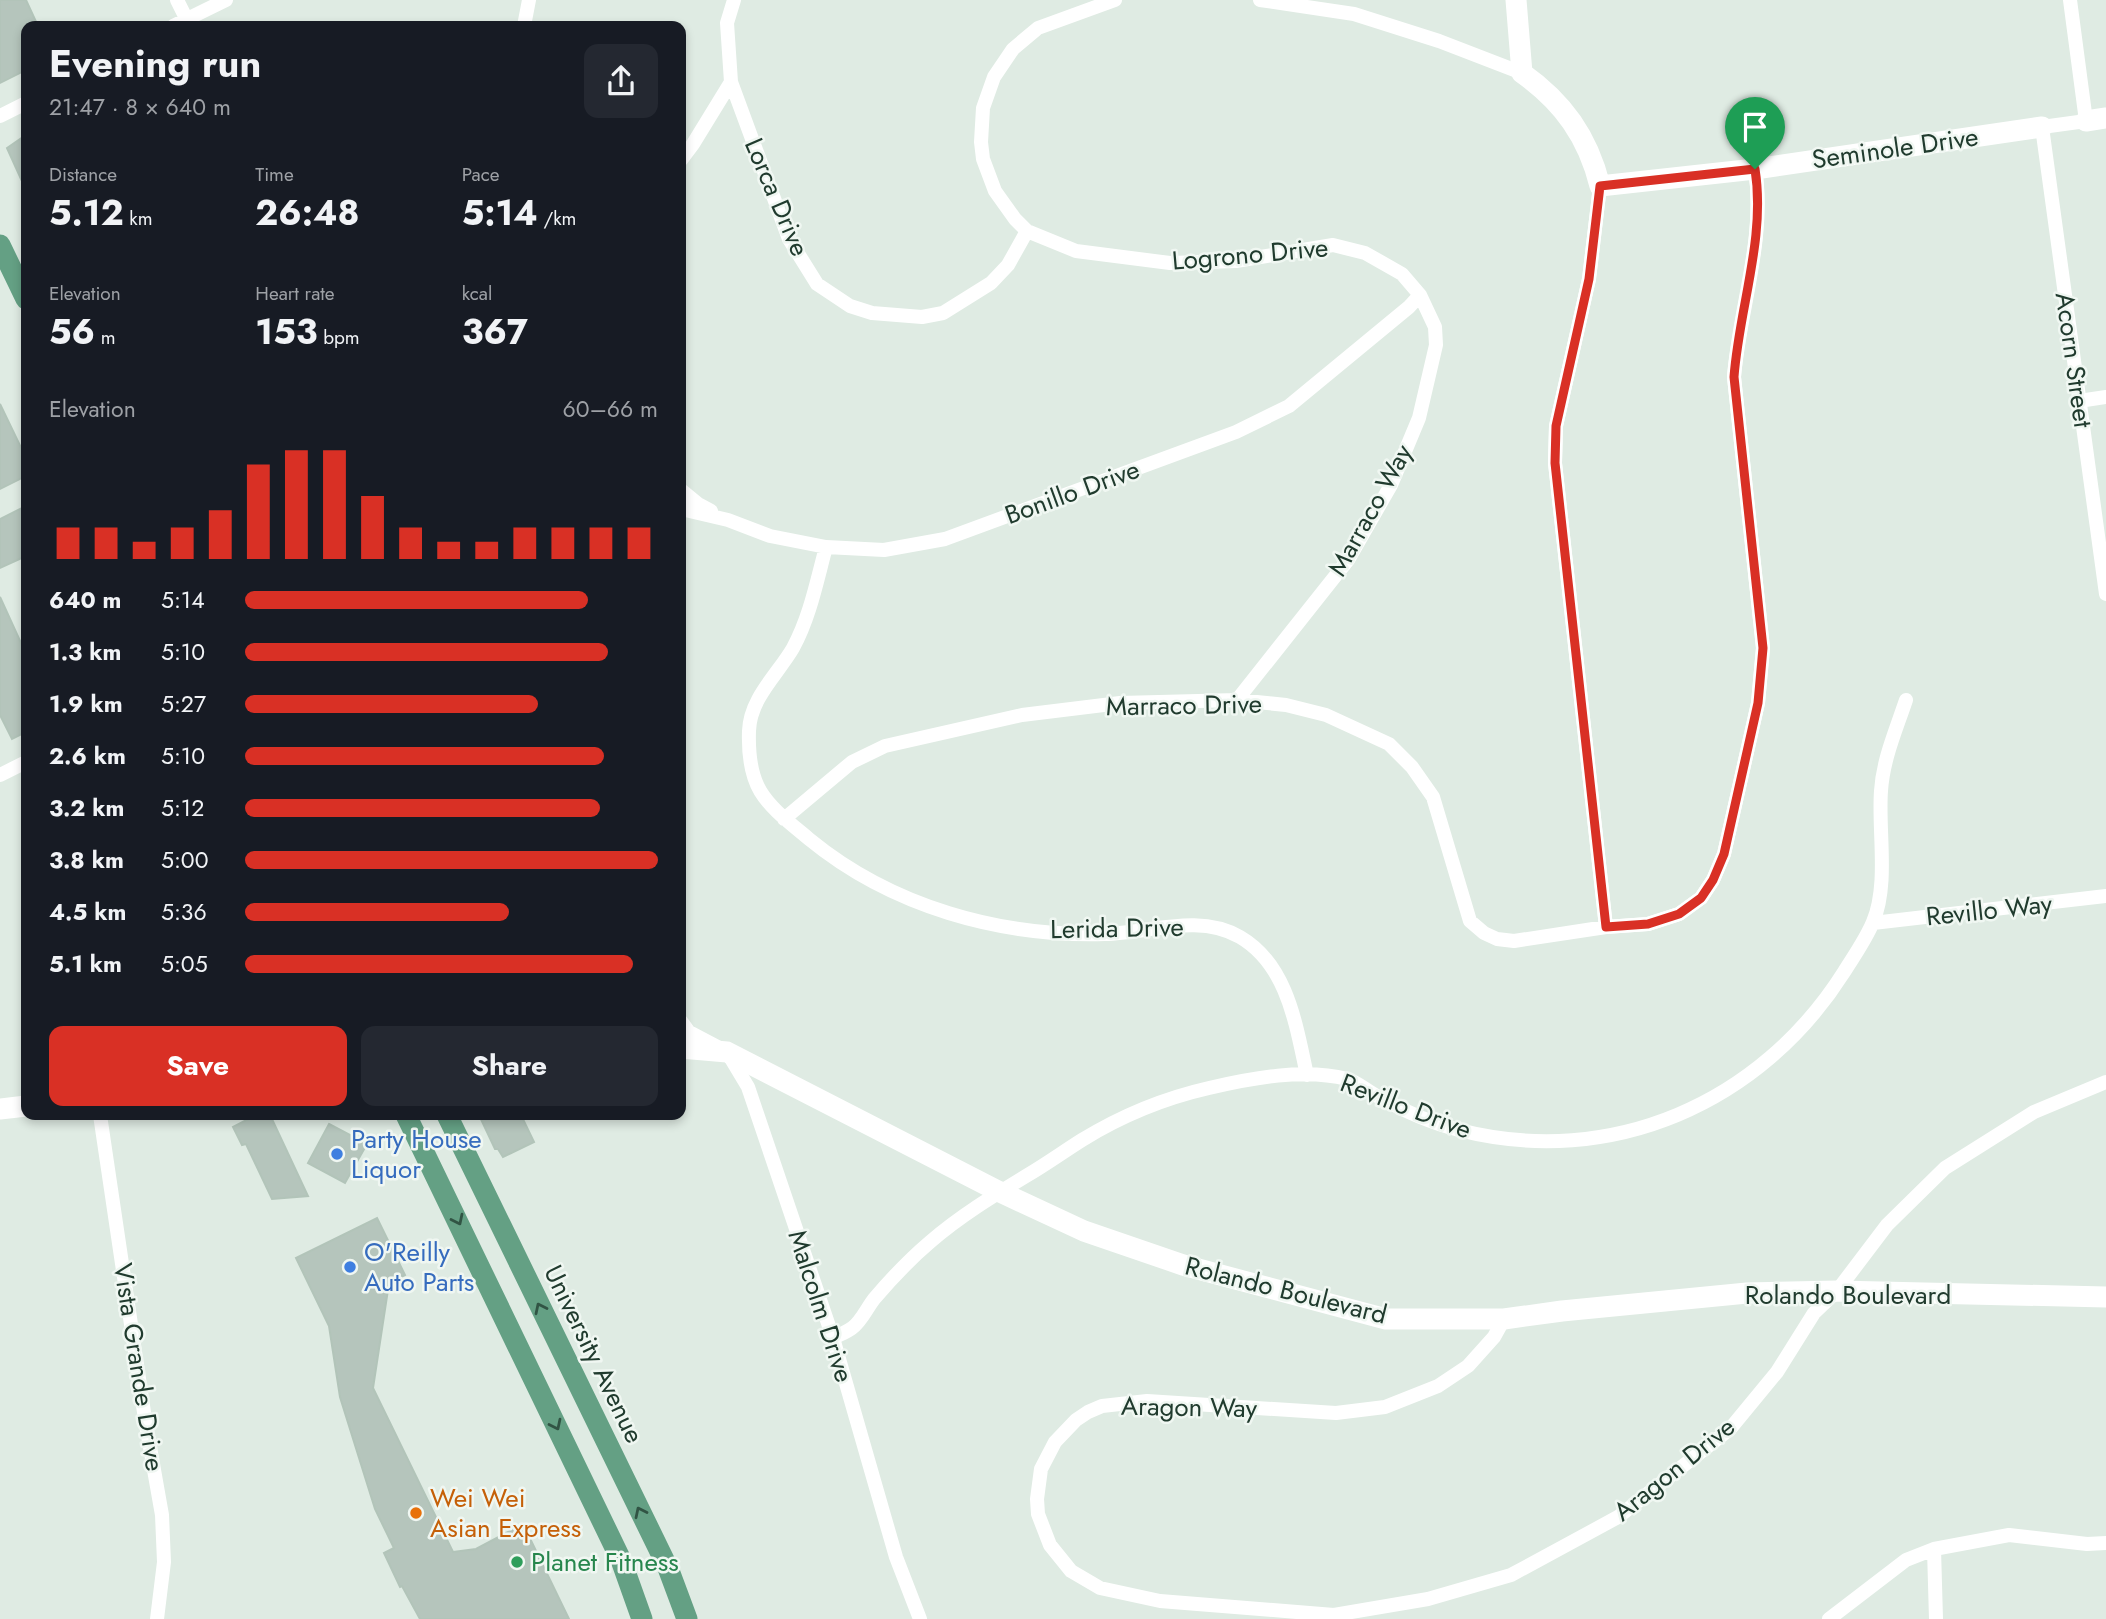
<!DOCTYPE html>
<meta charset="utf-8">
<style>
:root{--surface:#171b24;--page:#242831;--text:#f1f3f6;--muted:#9ea1a6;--accent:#d93025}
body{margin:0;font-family:Jost,sans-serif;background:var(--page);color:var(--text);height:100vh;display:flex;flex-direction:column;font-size:26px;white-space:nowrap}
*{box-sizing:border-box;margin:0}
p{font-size:23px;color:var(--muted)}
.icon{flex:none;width:38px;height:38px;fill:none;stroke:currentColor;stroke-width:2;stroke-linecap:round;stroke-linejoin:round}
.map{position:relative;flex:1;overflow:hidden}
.panel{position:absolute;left:21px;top:21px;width:665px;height:1099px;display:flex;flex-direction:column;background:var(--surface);border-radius:14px;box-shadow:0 4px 10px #0003}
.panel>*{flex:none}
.pin{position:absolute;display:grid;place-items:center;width:60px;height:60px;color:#fff;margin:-72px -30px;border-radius:50% 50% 50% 0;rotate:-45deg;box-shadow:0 0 7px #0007}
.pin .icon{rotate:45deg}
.round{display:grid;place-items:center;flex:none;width:74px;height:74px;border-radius:14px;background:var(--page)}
.headline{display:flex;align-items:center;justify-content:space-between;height:119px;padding:0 28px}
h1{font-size:38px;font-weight:700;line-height:52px}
.metrics{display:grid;grid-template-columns:repeat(3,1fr);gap:10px;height:119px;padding:7px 28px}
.metrics div{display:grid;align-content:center}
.metrics b{font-size:35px;font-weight:700}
.metrics small{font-size:19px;font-weight:400}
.metrics p{font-size:19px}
.chart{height:196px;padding:14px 28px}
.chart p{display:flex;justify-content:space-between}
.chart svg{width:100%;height:126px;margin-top:7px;stroke:var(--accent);stroke-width:6}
.cta{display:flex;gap:14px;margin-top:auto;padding:14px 28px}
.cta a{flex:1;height:80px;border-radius:14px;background:var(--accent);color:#fff;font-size:28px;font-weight:700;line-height:80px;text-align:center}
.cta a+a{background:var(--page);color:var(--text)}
ul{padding:0 28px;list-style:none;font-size:23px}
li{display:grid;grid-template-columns:112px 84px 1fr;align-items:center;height:52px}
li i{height:18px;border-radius:9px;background:var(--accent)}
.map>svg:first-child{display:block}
.building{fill:#b5c5bc;stroke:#b2c4b9;stroke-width:2}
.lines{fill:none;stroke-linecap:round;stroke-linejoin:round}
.street{stroke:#fff;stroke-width:14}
.secondary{stroke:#fff;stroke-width:21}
.primary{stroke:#64a084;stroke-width:21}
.oneway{stroke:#315444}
.route-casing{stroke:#fff;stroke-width:14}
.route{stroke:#d93025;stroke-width:9}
.shop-dot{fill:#3f7fe0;stroke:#f0f7f2;stroke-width:2.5}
.food-dot{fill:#e8710a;stroke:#f0f7f2;stroke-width:2.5}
.leisure-dot{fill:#2e9e5b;stroke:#f0f7f2;stroke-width:2.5}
.labels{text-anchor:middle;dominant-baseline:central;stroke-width:5;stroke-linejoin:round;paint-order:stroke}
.street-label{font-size:26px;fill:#203b2e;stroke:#f0f7f2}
.shop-label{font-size:26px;fill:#366cbe;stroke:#f0f7f2;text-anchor:start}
.food-label{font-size:26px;fill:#c56008;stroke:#f0f7f2;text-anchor:start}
.leisure-label{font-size:26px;fill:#27864d;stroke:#f0f7f2;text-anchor:start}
</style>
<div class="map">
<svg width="2106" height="1619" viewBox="0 0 2106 1619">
<rect width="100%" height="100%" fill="#dfebe3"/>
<path class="building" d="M0,0h26l12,26h-12v44l-26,13z
M26,135v55l-19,-42z
M0,404l26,54v18l-26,13z
M26,506v50l-26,12v-49z
M0,597l26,57v78l-14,7 -12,-24z
M256,1115h11l4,2 37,79 -36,3 -26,-55 -4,1 -9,-18z
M479,1115h42l13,27 -31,15 -5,-8h-3z
M329,1124l38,20 -22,39 -37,-20z
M377,1218l28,57 -16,8 -16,105 80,164 23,-3 47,-25 46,95h-149l-18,-33 -2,1 -16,-34 10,-5 -19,-39 -35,-112 -11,-71 -33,-68z"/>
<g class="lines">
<path class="street" d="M177,0l13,26
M1115,0l-77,28 -25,21 -19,28 -11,31 -2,34 2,17 12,32 20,28 12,12 49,20 94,12 66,-2 97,-16 32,8 37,21 18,21 15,32 1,18 -17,73 -28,67 -43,75 -111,140
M1260,0l94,14 85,27 83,32
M2070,0l16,121 -44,6 64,467
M173,26l53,-26
M524,26l5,-26
M731,82l58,157 28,45 33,22 22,7 50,4 21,-4 48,-30 17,-18 19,-34
M0,116l26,-13
M681,160l12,-16 38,-62 -4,-59 7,-23
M1600,186l-11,93 -33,147 -1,37 51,464
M2079,401l27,-4
M681,490l17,14 13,7
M681,509l47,11 42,16 56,11 58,3 61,-11 291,-107 53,-26 120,-99 11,-12
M826,547c-9,33 -16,70 -33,101 -15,26 -43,50 -44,83 -2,60 17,72 60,108 83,68 191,98 296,95 44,-1 94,-21 135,3 48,28 56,89 67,138
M0,775l26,-13
M784,819l68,-57 33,-16 137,-31 98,-12 117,-3 49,5 40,10 63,29 23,23 21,30 37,124 14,12 13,6 17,2 92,-14 42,-3 31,-10 22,-16 12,-18 11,-26 34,-151 5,-55 -29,-271c6,-69 32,-139 21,-208
M1873,923l233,-27
M681,1021l8,11 38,20 21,35 85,251 63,219 24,62
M100,1115l45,304 17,96 2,47 -7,57
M1504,1319l-10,18 -26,29 -30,20 -53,21 -49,6 -189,-12 -45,5 -14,6 -12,8 -21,22 -14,27 -4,30 1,15 12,31 21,26 29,17 60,13 174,14 94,-16 83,-24 107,-58 112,-88 47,-57 37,-59 23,-22 50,-66 58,-57 89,-56 72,-30
M833,1338c6,-3 14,-6 19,-10 9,-6 15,-20 22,-29 17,-20 36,-40 56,-57 30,-26 63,-46 96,-66 19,-11 37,-24 56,-36 39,-24 83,-42 127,-52 43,-10 95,-20 138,-9 11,3 21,13 32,18 25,14 52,26 80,33 153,39 302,-27 385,-158 10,-16 22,-33 29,-50 16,-38 5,-91 8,-131 2,-32 15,-61 25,-91
M1934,1549l2,70
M1829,1619l77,-59 28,-11 75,-14 78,9 19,-1"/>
<path class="secondary" d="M1516,0l6,73c41,29 66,64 78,113l155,-17 287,-42
M2086,121l20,-3
M681,1048l46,4 271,139 86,40 99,34 203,54h118l58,-8 185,-18 90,-2 269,6
M0,1109l26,-3"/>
<path class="primary" d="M0,245l26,54
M406,1115l215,445 21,59
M447,1115l221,453 19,51"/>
</g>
<defs><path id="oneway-chevron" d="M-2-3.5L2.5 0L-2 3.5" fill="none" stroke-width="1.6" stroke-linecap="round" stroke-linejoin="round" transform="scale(1.75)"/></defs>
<g class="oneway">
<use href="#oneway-chevron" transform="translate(458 1220) rotate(64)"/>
<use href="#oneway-chevron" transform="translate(540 1308) rotate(-116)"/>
<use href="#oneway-chevron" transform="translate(556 1425) rotate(64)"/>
<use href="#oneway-chevron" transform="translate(640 1512) rotate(-116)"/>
</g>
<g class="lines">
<defs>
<path id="route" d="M1755,169c11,69 -16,139 -21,208l29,271 -5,55 -34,151 -11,26 -12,18 -22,16 -31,10 -42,3 -51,-464 1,-37 33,-147 11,-93z"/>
</defs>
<use href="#route" class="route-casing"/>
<use href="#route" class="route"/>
</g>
<g class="shop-dot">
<circle cx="337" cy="1154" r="7"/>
<circle cx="350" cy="1267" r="7"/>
</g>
<circle class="food-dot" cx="416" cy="1513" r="7"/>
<circle class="leisure-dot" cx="517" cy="1562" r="7"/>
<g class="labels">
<g class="street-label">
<text transform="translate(1895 148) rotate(-8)">Seminole Drive</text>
<text transform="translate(777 197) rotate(67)">Lorca Drive</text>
<text transform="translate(1250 254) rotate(-5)">Logrono Drive</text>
<text transform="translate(2074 360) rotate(82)">Acorn Street</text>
<text transform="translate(1072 492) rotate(-20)">Bonillo Drive</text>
<text transform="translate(1370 510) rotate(-61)">Marraco Way</text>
<text transform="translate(1184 705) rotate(-1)">Marraco Drive</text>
<text transform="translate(1989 910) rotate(-6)">Revillo Way</text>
<text transform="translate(1117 928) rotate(-1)">Lerida Drive</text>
<text transform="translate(1406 1106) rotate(21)">Revillo Drive</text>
<text transform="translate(1286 1290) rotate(14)">Rolando Boulevard</text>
<text x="1848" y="1295">Rolando Boulevard</text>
<text transform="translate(821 1306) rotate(72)">Malcolm Drive</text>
<text transform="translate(594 1354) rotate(64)">University Avenue</text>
<text transform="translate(139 1367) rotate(81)">Vista Grande Drive</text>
<text transform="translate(1189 1407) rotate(1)">Aragon Way</text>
<text transform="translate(1674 1469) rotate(-39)">Aragon Drive</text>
</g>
<g class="shop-label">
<text x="351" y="1139">Party House<tspan x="351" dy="30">Liquor</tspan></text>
<text x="364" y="1252">O'Reilly<tspan x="364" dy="30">Auto Parts</tspan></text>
</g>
<g class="food-label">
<text x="430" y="1498">Wei Wei<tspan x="430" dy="30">Asian Express</tspan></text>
</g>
<g class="leisure-label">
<text x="531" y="1562">Planet Fitness</text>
</g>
</g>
</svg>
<div class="pin" style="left:1755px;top:169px;background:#1e9e55"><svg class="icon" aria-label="arrive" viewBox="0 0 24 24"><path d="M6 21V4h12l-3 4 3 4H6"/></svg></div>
<section class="panel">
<div class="headline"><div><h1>Evening run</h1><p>21:47 · 8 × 640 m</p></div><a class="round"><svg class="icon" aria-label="share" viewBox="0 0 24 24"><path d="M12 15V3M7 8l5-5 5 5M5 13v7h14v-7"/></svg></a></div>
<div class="metrics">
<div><p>Distance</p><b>5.12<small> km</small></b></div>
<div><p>Time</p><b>26:48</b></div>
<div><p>Pace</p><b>5:14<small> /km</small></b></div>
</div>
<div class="metrics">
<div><p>Elevation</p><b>56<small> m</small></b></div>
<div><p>Heart rate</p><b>153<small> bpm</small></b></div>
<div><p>kcal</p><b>367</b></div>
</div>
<div class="chart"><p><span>Elevation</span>60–66 m</p>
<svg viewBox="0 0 160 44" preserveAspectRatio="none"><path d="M5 44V33M15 44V33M25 44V38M35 44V33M45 44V27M55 44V11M65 44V6M75 44V6M85 44V22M95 44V33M105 44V38M115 44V38M125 44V33M135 44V33M145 44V33M155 44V33"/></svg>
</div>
<ul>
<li><b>640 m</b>5:14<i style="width:83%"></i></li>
<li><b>1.3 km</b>5:10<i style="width:88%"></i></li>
<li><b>1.9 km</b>5:27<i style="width:71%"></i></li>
<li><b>2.6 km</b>5:10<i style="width:87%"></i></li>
<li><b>3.2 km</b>5:12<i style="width:86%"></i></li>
<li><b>3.8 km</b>5:00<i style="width:100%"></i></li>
<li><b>4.5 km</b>5:36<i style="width:64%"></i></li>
<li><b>5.1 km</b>5:05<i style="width:94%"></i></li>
</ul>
<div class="cta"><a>Save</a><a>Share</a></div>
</section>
</div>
